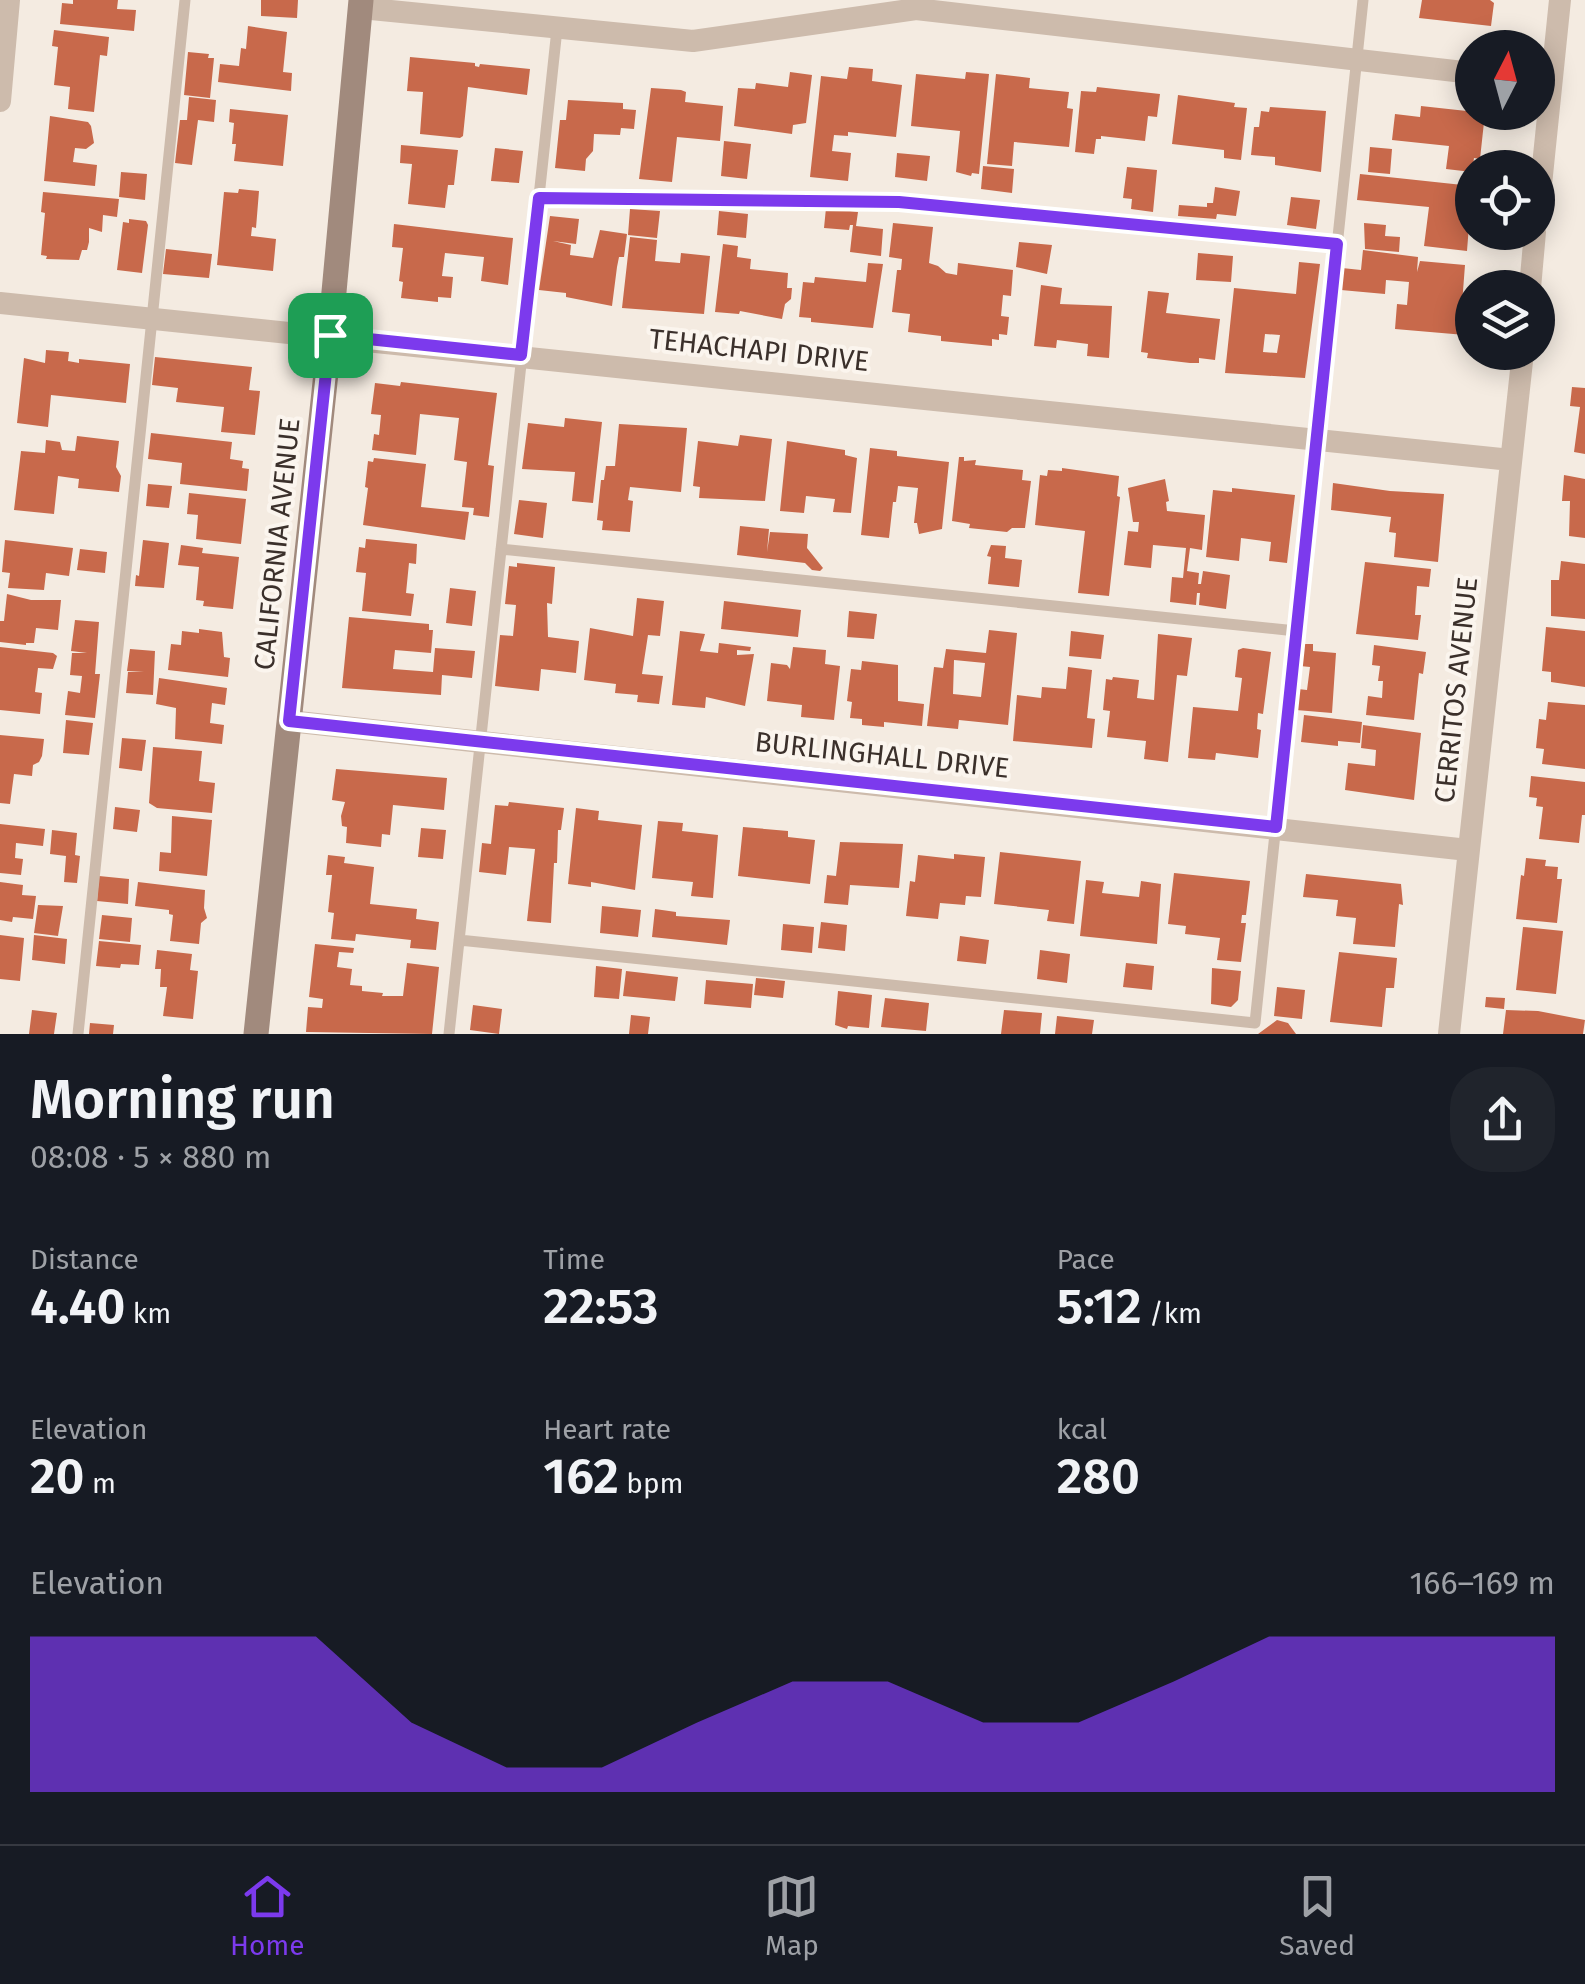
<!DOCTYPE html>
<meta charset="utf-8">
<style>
:root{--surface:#171b24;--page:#20242c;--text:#f1f3f6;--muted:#9ea1a6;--line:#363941;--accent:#7c3aed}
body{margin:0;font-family:"Fira Sans",sans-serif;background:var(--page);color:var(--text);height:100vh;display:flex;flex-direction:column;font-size:38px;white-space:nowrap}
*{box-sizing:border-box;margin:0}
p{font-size:32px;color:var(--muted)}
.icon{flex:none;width:55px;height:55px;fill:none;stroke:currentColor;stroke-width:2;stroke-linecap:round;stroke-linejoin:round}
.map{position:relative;height:1034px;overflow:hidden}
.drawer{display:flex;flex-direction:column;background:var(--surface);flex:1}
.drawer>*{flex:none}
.needle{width:65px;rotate:6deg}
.fabs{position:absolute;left:1455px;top:30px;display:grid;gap:20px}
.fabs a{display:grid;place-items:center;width:100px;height:100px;border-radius:50%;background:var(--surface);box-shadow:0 5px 25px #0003;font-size:50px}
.pin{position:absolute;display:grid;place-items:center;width:85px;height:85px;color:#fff;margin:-42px;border-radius:20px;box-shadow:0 5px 15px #0006}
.round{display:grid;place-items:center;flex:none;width:105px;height:105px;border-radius:40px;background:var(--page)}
.summary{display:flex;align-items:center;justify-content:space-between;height:170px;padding:0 30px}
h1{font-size:55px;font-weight:600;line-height:75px}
.metrics{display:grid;grid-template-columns:repeat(3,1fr);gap:15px;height:170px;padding:10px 30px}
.metrics div{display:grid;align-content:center}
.metrics b{font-size:50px;font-weight:600}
.metrics small{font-size:28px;font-weight:400}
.metrics p{font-size:28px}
.chart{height:280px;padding:20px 30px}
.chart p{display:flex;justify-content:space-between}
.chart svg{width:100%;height:180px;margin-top:10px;fill:var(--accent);opacity:.7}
.dock{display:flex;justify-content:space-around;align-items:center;height:140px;border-top:2px solid var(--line);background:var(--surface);font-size:28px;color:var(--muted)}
.dock a{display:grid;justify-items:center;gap:5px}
.dock .on{color:var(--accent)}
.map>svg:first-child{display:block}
.building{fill:#c8694b;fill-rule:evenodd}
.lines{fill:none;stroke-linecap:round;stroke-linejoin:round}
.lane{stroke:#cdbbac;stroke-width:11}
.street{stroke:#cdbbac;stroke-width:22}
.secondary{stroke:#a18a7d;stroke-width:25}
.route-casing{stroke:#fff;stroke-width:20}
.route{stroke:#7c3aed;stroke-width:12}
.labels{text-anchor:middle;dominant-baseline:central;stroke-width:8;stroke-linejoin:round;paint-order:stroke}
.street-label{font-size:28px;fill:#3b302b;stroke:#fbf5ee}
</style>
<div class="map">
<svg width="1585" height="1034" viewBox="0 0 1585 1034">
<rect width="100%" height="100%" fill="#f4ebe1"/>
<path class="building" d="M73,0h45l-1,9 19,1 -2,21 -74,-7 2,-21 11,1z
M261,0h37l-1,18 -36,-2z
M1422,0h68l4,3 -3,23 -72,-8z
M248,26l39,6 -4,40 9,1 -1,18 -73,-9 2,-18 19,2 2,-18 5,1z
M54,30l55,7 -2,19 -7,-1 -6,57 -26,-3 2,-22 -16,-2 4,-38 -6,-1z
M188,52l21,2 -1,4h6l-4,40 -26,-3z
M410,57l65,6v3l4,1 1,-3 50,5 -3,26 -59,-8 -5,49 -3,2 -40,-4 3,-42 -16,-1z
M849,67l24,2 -1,12 30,4 -6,52 -48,-5v4l-14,-1 -2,16 19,2 -3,28 -38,-4 11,-101 26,3z
M790,72l22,3 -6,48 -13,2 -1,9 -58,-8 4,-38 17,1 1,-6 32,4z
M966,72l23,2 -10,100 -7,-1 -1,3 -15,-4 4,-41 -49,-5 5,-52 49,5z
M996,74l34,4 -1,10 40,4 -2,16 6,1 -4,38 -55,-5 -2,24 -25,-2z
M1097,87l63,7 -3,23 -9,-1 -3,25 -44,-5v3h-5l-2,15 -19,-2 6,-61 15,1z
M651,88l30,2 5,2 -1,10 38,4 -3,35 -43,-4 -5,45 -33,-3z
M1178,95l57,8 -1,4 13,1 -6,52 -17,-2v-8l-52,-6z
M189,97l27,3 -2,22 -16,-2 -6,45 -17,-2 5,-43h7z
M568,100l55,3v6l13,1 -2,19 -13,-1 -1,7 -26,-1 -1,17 -7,8 -1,12 -30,-3 5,-48h6z
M1421,106l64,7 -5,46 -6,-1 -2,14 -26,-3 3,-23 -57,-6 3,-26 25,3z
M1270,107l56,4 -5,61 -46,-7v-8l-24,-2 3,-28h5l2,-16 8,1z
M230,109l58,6 -5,51 -49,-5 2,-17h-4l2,-21 -5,-1z
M50,116l38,6 3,4 3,17 -8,6 -11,-1 -2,14 24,3 -2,21 -51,-5z
M724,141l27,3 -4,35 -26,-3z
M401,145l57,5 -4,35h-6l-3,23 -37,-4 4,-40 -12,-1z
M1370,147l22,2 -2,25 -22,-2z
M495,148l28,3 -4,32 -28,-2z
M897,153l33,3 -3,25 -32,-4z
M983,166l31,3 -2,24 -31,-4z
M1127,167l30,3 -4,42 -22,-3 1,-10 -9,-1z
M121,172l26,2 -2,26 -26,-3z
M1360,174l112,12 -5,65 -43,-5 5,-39 -72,-7z
M1215,187l25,4 -4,25 -19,-2 -1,5 -38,-3 1,-11 28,2v-4h6z
M239,189l20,2 -3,37 -4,-1 -1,9 25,3 -3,32 -56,-6 7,-73 14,1z
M43,192l76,7 -2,18 -14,-2 -1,17 -13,-4v14l-2,8h-5l-3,10 -33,-1 1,-3 -6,-1 4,-42 -4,-1z
M1291,197l29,3 -4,29 -29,-4z
M826,208l32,4 -2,14 27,3 -2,27 -31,-4 3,-27h-3l-1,5 -25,-2z
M630,209l30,2 -3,27 -29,-3z
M719,211l29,3 -2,24 -29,-3z
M550,216l29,3 -3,25 -23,-3 18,4 -1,10 23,3 7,-28 27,4 -3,23h-5l-2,10 -5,39 -46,-9v-4l-27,-3z
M129,219l17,2 2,4 -6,48 -25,-3 6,-48 6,1z
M893,223l40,4 -4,36 9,3 8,7 11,2 1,-12 55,7 -2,26 -8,-1 -2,21 8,1 -2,18 -8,-1v6l-7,-1v7l-51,-5v-5l-33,-4 2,-18 -18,-2 5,-42h4l1,-11 -13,-2z
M1364,223l22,2 -1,11 15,1 -1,15 -34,-3z
M394,224l119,14 -5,47 -27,-4 3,-24 -39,-4 -3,23 11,1 -2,21 -13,-1v5l-37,-4 2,-16 -4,-1 4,-33 -11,-1z
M630,237l27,3 -2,21 25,2 1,-10 29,3 -6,58 -82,-6z
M1019,242l33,3 -5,29 -31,-7z
M723,244l15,2 -1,11 14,2 -1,10 38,4 -1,15h5l-1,11 -6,5 -3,15 -42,-8 -1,3 -24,-2z
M166,249l46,5 -3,24 -46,-4z
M1363,250l55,7 -1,15 3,-11 45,4 -3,39 5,1 -2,30 -70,-6 2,-25 10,1 2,-23 -23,-2 -1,14 -44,-4 1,-22 19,2z
M1198,253l35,3 -2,26 -35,-2z
M1299,262l21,2 -15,114 -80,-5 9,-85 62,6zM1265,334l15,1 -3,18 -14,-1z
M868,263l15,1 -10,64 -62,-6v-4l-12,-1 4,-35 11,1 1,-6 51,5z
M1041,285l21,3 -2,16 52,2 -3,52 -22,-2 1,-12 -31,-4 -1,8 -22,-2z
M1148,291l21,2 -3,20 54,6 -5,41 -16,-2v5h-9l-43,-5 1,-5 -7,-1z
M46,350l23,2 -1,9 11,2v-4l51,5 -4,39 -75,-8 -3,32 -31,-4 7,-65 21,5z
M155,357l97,10 -3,23 11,1 -5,44 -34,-3 3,-25 -48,-5 2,-14 -26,-3z
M401,382l96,11 -9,72 6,1 -5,51 -16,-2 1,-7 -12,-1 5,-45 -13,-2 5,-42 -39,-4 -4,41 -44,-5 2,-16 5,1 2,-20 -10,-1 4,-31 25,3z
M1572,387l13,1v66l-11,-2 6,-45 -10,-1z
M565,418l37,4 -9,81 -21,-2 3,-29 -53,-3 6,-46 36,4z
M619,424l68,4 -6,64 -51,-5 -2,13 5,1 -3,31 -28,-2 1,-9 -6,-1 4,-40h3l2,-14h9z
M151,433l81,9 -2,17 13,2 -1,7 7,1 -2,22 -67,-7 2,-21 -34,-4z
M740,435l32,4 -7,62 -66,-3 1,-11 -7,-1 5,-45 40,5z
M77,436l42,5 -3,26 5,9 -2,16 -41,-4 1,-9 -21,-3 -4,38 -40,-4 7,-59 24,2 1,-13 14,2 2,8 13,1z
M787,441l58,9v5l12,3 -6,55 -18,-1 2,-13 -29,-3 -2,17 -24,-2z
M870,448l27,3v5l52,6 -7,67 -23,5 -2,-11h-3l4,-35 -20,-2 -2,16h-3l-4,36 -28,-3z
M959,457h5v4l12,-1 -1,5 48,5 -1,10 9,1 -6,47h-13l-5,4 -38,-4 1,-4 -18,-3z
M374,458l52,6 -5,43 48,5 -4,28 -102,-15 5,-37 -3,-1 3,-26 5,1z
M1062,468l57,8 -2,20 3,1 -11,99 -31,-3 7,-62 -50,-6 5,-50 7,1 1,-6 14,1z
M1564,475l21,4v59l-16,-2 1,-35h-8z
M1165,479l4,22 -3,1 1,9 38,4 -3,35 -12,-2 -3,23 12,2 -1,11h3l2,-13 27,4 -4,34 -27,-4 1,-12h-3l-1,12 -26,-3 2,-25 11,1 3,-30 -33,-3 -2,23 -27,-3 4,-34 10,1 1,-10h-6l-5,-34z
M1333,483l57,8 54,3 -6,68 -44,-5 2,-24 -7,-1 2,-15 -60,-7z
M148,484l24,2 -3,22 -23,-2z
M1232,488l63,7 -8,68 -18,-2 2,-19 -30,-4 -2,23 -33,-4 7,-67 19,2z
M189,493l57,6 -5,45 -45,-5 2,-24 -11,-1z
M519,500l28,3 -4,35 -29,-4z
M740,526l29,3 -2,23 3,-20 38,2 -1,14 16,20 -3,3 -8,-1 -7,-7 -68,-8z
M366,539l51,5 -1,20 -7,-1 -3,30 8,1 -3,22 -49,-5 4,-38 -10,-1 3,-25 6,1z
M5,540l68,8 -4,28 -23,-3 -2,17 -36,-2 2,-15 -8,-1z
M143,540l26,3 -5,45 -29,-2 1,-11 3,1z
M181,545l22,3 -1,5 37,4 -6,52 -30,-3 1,-5 -8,-1 3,-33 -21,-2z
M991,545l15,1 -1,12 17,2 -3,27 -31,-3 3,-27 -4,-1z
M80,549l27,3 -2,21 -28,-3z
M1561,561l24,3v55l-34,-3v-36h8z
M1365,562l66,7 -2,18 -12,-1 -2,29h6l-3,25 -62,-6z
M517,563l38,4 -3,37 -5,-1 1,34 31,4 -3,32 -35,-4 -2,22 -44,-5 5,-51 13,1 3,-31 -11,-1 4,-38 8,1z
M450,588l26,3 -4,35 -26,-3z
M7,594l24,6h30l-3,30 -22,-2 -2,15h-8v2l-26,-3v-21h4z
M637,598l27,3 -4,35 -12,-1 -6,39 21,2 -4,28 -22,-2 1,-7 -23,-2 1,-9 -32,-4 6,-52 43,8z
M724,601l77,9 -3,27 -77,-8z
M849,611l28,3 -3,25 -27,-2z
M349,617l80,7v6h4l-2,23 -36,-3 -2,19 40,3 2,-24 40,3 -3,27 -30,-3 -1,20 -99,-7z
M75,620l24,2 -4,52h5l-5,44 -30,-3 3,-24 12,2 2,-17 -12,-1 2,-22h15l-16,-2z
M1546,627l39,4v56l-34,-5v-10l-9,-1z
M199,629l23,3 2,25 6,1 -2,19 -60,-7 3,-26 10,1 1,-14 17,2z
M989,630l28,3 -9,92 -49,-5 -1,9 -31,-3 7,-59 9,1 3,-19 40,4zM954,660l31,3 -4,34 -28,-3z
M680,631l25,3 -5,17 18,2 1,-10 32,4 -1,4 -13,-1v5l17,-1 -9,52 -39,-9 -1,11 -33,-3z
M1071,631l33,4 -3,24 -32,-3z
M1158,634l34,4 -5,38 -10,-1 -9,87 -24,-3 2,-18 -39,-4 3,-26 -7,-1 3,-31 6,1 1,-3 26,3 -2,18 17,2z
M1303,644h10v7l23,2 -4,60 -36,-3 2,-21 9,1 3,-23 -10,-1z
M1374,645l52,7 -3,22 -4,-1 -5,47 -48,-5 2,-19 14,2 1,-17h-5l2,-15 -8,-1z
M0,647l53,6 4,3 -4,13 -15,-1 -3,24 7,1 -2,21 -40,-4z
M793,647l33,3 -1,14 15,2 -6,54 -33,-3 1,-12 -35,-4 4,-38 16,2 3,4z
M1243,648l28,4 -8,62 -5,-1 -1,16 4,1 -3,28 -42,-5 -1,7 -27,-2 5,-51 45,4 4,-33 -7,-1 3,-27z
M130,649l25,2 -2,44 -27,-2 2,-21h16l-17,-1z
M862,661l36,4v36l26,3 -2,22 -38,-4v5l-22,-2v-6l-12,-1 2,-16 -5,-1 4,-32 10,1z
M1068,667l24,3 -5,48 8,1 -3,29 -79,-7 4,-46 24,3 1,-11 24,2z
M159,678l68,10 -2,17 -13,-2 -2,20 14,2 -2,19 -47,-5 1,-31 -20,-4z
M1548,702l37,3v64l-43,-5 2,-15 -8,-1 3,-29 7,1z
M1304,715l58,7 -2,21 -22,-2v5l-37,-4z
M66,720l27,3 -4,32 -26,-2z
M1363,725l58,8 -7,67 -69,-10 3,-27 27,3 1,-16 -15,-2z
M0,735l44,4 -2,17 -3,6 -6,3 -1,11 -18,-2 -4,30 -10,-1z
M122,738l24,2 -4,31 -23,-3z
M153,747l49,4 -3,30 16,2 -3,30 -55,-5 -8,-5z
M336,769l111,9 -3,32 -51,-5 -3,30 -8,-1 -1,13 -35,-4 1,-16 -5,-1 -1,-10 4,-14 -13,-2z
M1531,776l54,6v33h-3l-3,28 -40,-4 4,-32 -7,-1 1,-8 -8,-1z
M509,802l55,6 -3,22h-3l-1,33h-3l-3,60 -24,-2 8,-72 -26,-2 -3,28 -27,-3 3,-29 9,1 4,-39 13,1z
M115,807l25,3 -3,22 -24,-3z
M576,808l23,3 -1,9 44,5 -7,65 -44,-8v5l-23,-3z
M172,816l40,4 -5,56 -48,-5 1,-19 11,1z
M658,821l25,2 -1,8 36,4 -5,63 -22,-2 2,-14 -41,-4z
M0,824l45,5 -2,17 -27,-3 -1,15 8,1 -2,16 -21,-2z
M743,827l45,4v6l27,3 -5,44 -72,-8z
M421,828l25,2 -3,29 -25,-2z
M52,830l25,3 -2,22 5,1 -3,27 -13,-1 2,-26 -16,-2z
M840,842l63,2 -4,44 -49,-3 -2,20 -24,-2 3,-28 9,1z
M1000,852l81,9 -7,63 -27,-3 2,-11 -55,-6z
M954,854l31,3 -4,40 -15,-1 -1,9 -25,-2 -2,16 -32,-3 4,-35 5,1 3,-27 36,4z
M328,855l17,2 -1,6 30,4 -4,37 47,5 -1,10 23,3 -3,28 -26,-2 1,-8 -55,-6 -1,7 -24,-2 3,-26 -6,-1 4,-37h-6z
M1526,858l20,2 -1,6 13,1 -1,12h5l-5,44 -41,-4 5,-44 3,1z
M1174,873l76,8 -4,34h-4l-1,8h5l-5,39 -24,-2 3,-22 -35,-4 1,-8 -18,-2z
M1306,874l95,10 2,21 -4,-1 -4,43 -42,-3 3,-26 -20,-2 2,-16 -35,-3z
M99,876l30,3 -1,25 -31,-3z
M1086,880l18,2 -2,11 37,4 2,-16 20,3 -4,60 -77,-8z
M0,882l23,3 -1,10 14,1 -3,23 -20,-2 -1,5 -12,-2z
M138,882l67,8 -1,18 3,10 -6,5 -2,21 -29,-3 3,-26 -4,-1v-4l-34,-4z
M38,905l25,1 -5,30 -24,-3z
M602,906l39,4 -3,27 -38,-4z
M655,909l21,3v4l54,4 -3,25 -75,-8z
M102,915l30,3 -2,24 -31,-3z
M821,922l26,3 -2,26 -27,-3z
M783,924l31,3 -2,26 -31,-3z
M1523,927l40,4 -7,63 -40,-4z
M0,935l24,3 -4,43 -20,-2z
M34,935l33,4 -2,25 -33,-4z
M960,936l29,4 -3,24 -29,-3z
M99,941l42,4 -2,20 -18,-1 -1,4 -24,-2z
M315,944l39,4 -1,5 -14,-1 -2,15 15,2 -2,16 12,1v5l21,2 -1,3h21l4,-33 32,4 -7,67 -126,-2 2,-25 14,1 1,-9 -14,-2z
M157,950l35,4 -2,16 8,1 -5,48 -30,-3 4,-29h-7l1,-18h-6z
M1040,950l30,4 -3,29 -30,-4z
M1339,952l58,6 -3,30h-8l-4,39 -52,-5z
M1126,963l28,3 -2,24 -29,-3z
M596,966l26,3 -3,30 -25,-2z
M1212,968l29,3 -3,29 -7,7 -20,-3z
M626,971l52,6 -3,24 -52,-5z
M756,978l29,3 -2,17 -29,-3z
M706,980l47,4 -2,24 -47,-4z
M1277,987l28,3 -3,29 -28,-3z
M838,991l34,4 -3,33 -21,-2 -1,3 -12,-4z
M1486,997l19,1 -1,11 -19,-2z
M885,998l44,5 -3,28 -45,-4z
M473,1005l29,4 -3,25 -29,-4z
M32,1010l25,3 -3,21h-25z
M1004,1010l38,3 -2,21h-39z
M1506,1010l32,1 47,9 -2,14h-80z
M631,1015l19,2 -2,17h-19z
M1057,1016l37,4 -2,14h-37z
M1277,1020l11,3 8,11h-38z
M90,1023l24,2 -1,9h-24z"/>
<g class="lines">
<path class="lane" d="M539,197l360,5 438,43
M501,549l795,82
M459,940l796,83 108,-1023
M78,1034l107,-1034
M449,1034l108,-1005"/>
<path class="street" d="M361,8l332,33 223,-32 556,64
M0,101l9,-101
M1538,214l22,-214
M1530,288l5,-56
M0,303l1511,157
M289,721l1179,129
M1449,1034l74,-682"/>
<path class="secondary" d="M256,1034l74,-699 31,-335"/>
</g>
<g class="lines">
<defs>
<path id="route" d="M539,198l360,4 438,42 -61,583 -987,-106 41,-386 191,20z"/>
</defs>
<use href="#route" class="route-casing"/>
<use href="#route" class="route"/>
</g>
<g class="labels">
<g class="street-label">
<text transform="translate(759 350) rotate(6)">TEHACHAPI DRIVE</text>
<text transform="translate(277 544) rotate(-84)">CALIFORNIA AVENUE</text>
<text transform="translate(1456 690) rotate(-84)">CERRITOS AVENUE</text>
<text transform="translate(882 755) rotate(6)">BURLINGHALL DRIVE</text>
</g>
</g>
</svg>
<div class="fabs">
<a><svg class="needle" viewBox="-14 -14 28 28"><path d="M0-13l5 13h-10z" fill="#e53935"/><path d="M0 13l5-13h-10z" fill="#9ea1a6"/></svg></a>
<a><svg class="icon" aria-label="locate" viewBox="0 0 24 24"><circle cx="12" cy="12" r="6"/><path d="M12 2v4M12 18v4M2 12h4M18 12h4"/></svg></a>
<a><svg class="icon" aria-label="layers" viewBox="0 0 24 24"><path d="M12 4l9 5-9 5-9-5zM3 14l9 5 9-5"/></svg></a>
</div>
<div class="pin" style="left:330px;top:335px;background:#1e9e55"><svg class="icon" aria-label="arrive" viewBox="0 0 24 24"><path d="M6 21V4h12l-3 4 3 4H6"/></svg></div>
</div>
<section class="drawer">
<div class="summary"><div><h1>Morning run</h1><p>08:08 · 5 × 880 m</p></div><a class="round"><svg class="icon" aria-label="share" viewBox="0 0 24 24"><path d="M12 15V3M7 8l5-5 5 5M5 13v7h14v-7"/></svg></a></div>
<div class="metrics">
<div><p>Distance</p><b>4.40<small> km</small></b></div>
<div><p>Time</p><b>22:53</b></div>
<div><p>Pace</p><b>5:12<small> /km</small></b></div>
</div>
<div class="metrics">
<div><p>Elevation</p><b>20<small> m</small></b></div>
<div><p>Heart rate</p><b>162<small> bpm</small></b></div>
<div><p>kcal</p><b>280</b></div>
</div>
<div class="chart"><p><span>Elevation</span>166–169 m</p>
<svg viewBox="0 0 160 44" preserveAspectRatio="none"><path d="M0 44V6L10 6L20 6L30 6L40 27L50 38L60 38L70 27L80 17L90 17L100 27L110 27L120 17L130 6L140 6L150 6L160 6V44z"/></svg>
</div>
</section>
<nav class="dock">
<a class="on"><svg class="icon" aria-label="home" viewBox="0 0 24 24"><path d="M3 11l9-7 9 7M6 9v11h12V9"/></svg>Home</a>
<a><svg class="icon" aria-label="map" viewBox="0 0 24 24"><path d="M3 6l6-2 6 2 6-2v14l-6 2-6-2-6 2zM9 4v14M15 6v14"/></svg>Map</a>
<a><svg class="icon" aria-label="saved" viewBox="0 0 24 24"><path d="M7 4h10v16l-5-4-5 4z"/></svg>Saved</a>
</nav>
